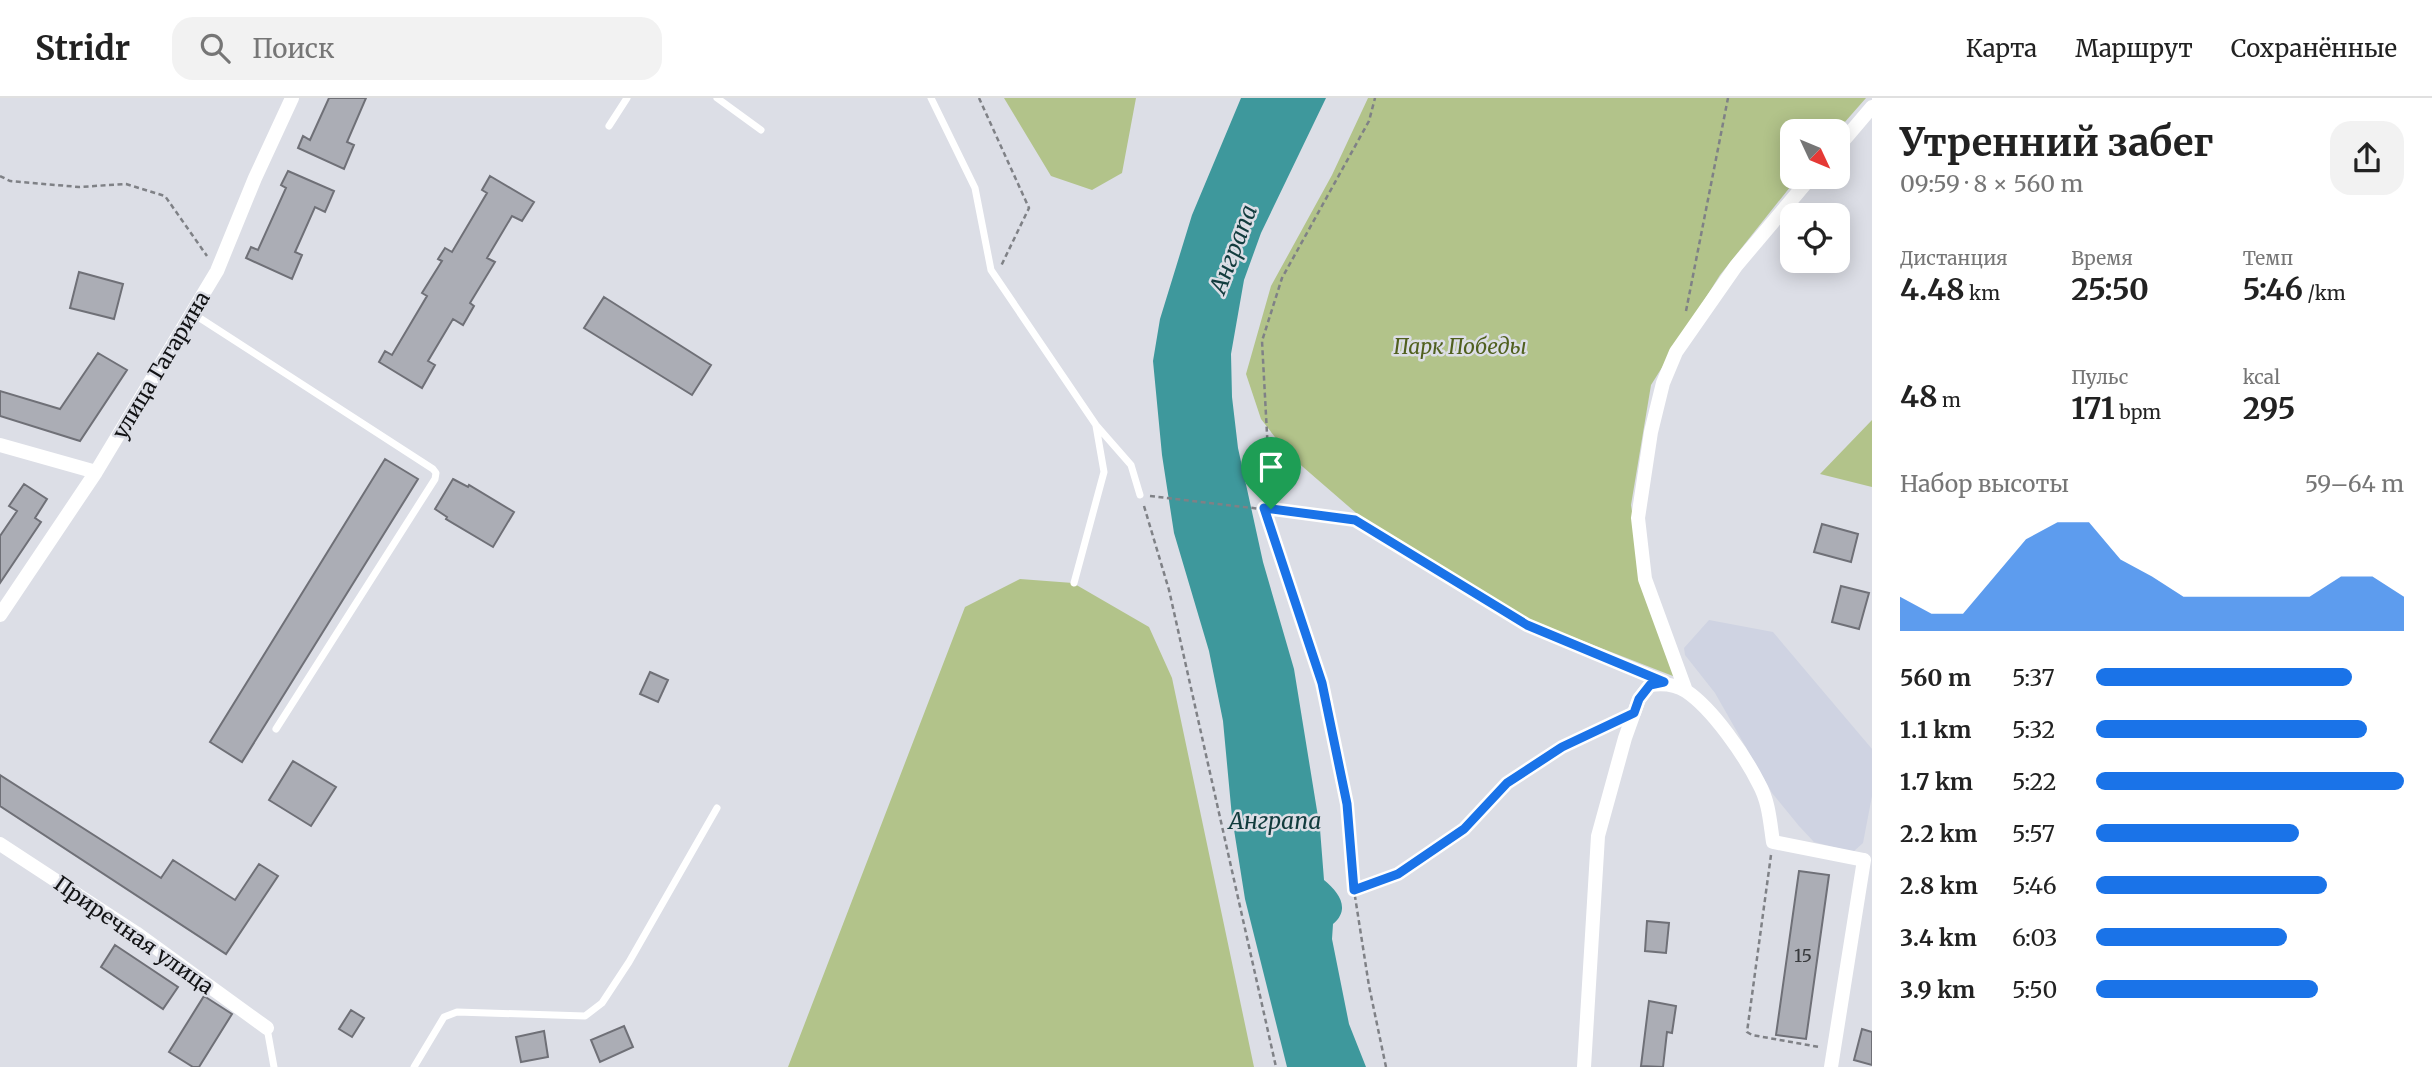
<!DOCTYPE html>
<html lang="ru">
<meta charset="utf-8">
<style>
:root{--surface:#fff;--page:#f2f2f2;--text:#222;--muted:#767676;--line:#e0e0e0;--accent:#1a73e8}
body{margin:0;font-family:Merriweather,serif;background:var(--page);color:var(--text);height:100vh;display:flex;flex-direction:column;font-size:26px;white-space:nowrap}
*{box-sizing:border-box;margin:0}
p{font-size:23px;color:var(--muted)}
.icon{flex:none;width:38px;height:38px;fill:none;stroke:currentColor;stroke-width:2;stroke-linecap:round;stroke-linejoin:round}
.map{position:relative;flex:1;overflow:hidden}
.details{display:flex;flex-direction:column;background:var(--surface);width:560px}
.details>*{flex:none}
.needle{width:46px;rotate:134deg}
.tools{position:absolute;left:1780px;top:21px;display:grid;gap:14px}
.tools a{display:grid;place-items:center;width:70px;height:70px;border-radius:14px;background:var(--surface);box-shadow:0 4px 18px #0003;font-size:35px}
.pin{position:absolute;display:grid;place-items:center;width:60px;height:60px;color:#fff;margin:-72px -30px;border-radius:50% 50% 50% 0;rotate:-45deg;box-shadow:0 0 7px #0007}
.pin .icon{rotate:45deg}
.round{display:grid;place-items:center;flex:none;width:74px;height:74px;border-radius:21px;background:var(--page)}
.overview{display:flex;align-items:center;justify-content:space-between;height:119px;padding:0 28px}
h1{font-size:38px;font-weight:700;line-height:52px}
.metrics{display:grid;grid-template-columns:repeat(3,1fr);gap:10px;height:119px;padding:7px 28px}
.metrics div{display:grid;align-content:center}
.metrics b{font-size:30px;font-weight:700}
.metrics small{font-size:19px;font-weight:400}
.metrics p{font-size:19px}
.chart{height:196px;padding:14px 28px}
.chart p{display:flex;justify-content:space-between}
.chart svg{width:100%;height:126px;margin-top:7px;fill:var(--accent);opacity:.7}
ul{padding:0 28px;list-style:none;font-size:23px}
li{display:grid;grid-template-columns:112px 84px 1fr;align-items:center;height:52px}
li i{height:18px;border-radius:9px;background:var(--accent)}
header{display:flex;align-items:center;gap:42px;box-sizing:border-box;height:98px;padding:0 35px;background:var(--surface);border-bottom:2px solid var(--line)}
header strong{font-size:33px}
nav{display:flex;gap:38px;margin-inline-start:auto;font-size:24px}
.search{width:490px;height:63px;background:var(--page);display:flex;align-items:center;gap:18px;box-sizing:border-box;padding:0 24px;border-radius:21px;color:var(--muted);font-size:26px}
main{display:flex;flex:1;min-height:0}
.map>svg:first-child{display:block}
.built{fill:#cfd3e2}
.green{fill:#b2c38a}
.water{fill:#3e989c}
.building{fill:#abadb5;stroke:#6f7077;stroke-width:2}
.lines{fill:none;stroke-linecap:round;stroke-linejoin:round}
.path{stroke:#7f8186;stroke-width:2.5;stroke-dasharray:5 3.5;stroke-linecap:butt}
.lane{stroke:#fff;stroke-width:7}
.street{stroke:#fff;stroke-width:14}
.route-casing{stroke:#fff;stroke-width:14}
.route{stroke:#1a73e8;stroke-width:9}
.labels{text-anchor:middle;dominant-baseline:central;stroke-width:5;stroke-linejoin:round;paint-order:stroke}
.number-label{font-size:18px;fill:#383a3d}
.park-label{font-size:21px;font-style:italic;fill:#50601e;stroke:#dcdee6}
.street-label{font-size:21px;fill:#121315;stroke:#dcdee6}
.water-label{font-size:23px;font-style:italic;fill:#123c3e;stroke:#dcdee6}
</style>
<header>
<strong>Stridr</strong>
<div class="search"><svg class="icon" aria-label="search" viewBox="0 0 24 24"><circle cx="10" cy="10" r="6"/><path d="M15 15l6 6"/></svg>Поиск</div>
<nav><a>Карта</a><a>Маршрут</a><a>Сохранённые</a></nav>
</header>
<main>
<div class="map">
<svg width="1872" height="969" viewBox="0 0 1872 969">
<rect width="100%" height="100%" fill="#dcdee6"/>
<path class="built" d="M1709,522l64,12 99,117v47l-9,47 -10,9 -39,-10 -15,-16 -27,-33 -57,-100 -30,-38 -1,-7z"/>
<path class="green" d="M1004,0h132l-14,75 -30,17 -41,-14z
M1368,0h498l-29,33h-45v46h6l-78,98 -69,110 -20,120 12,81 35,92 -149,-58 -159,-95 -82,-71 -27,-35 -15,-45 25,-88 61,-111z
M1872,322v67l-52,-13z
M1020,481l53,4 76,44 23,51 82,389h-466l177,-460z"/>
<path class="water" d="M1241,0h85l-65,135 -17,47 -13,74 1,43 6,51 25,114 31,107 26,160 4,51c15,12 27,29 9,44l-1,15 17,85 17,43h-79l-42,-168 -13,-82 -9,-96 -14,-70 -35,-118 -12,-78 -9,-94 7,-42 32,-104z"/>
<path class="building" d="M329,0h37l-19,44 7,3 -10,24 -46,-21 5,-12 7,4z
M288,73l46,20 -9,21 -10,-5 -20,45 7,3 -10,24 -46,-21 5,-11 7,3 28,-62 -5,-3z
M490,78l44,26 -12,19 -10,-5 -25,42 8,4 -25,41 4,3 -11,19 -10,-6 -25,42 7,4 -13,23 -43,-26 6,-11 7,4 35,-59 -5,-3 20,-32 -4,-2 7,-11 7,4 35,-59 -5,-3z
M79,174l44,12 -9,35 -44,-11z
M604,199l107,68 -19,30 -108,-67z
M98,255l29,17 -47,71 -80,-25v-25l60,18z
M385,361l33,20 -176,283 -32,-20z
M453,381l15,8 1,-2 45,27 -21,35 -47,-28 1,-2 -12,-8z
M24,386l23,15 -12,19 6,4 -41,61v-47l17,-25 -8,-5z
M1822,426l36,10 -7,28 -37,-10z
M1841,488l28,7 -10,36 -27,-7z
M650,574l18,8 -10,22 -18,-8z
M293,663l43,26 -25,39 -42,-26z
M0,677l161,103 12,-18 62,40 24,-36 19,12 -52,78 -226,-148z
M1799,773l30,4 -23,164 -30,-4z
M1647,823l22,2 -3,30 -21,-2z
M115,847l63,42 -15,22 -62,-42z
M204,898l28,18 -33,53h-6l-24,-15z
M1649,903l27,5 -4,27 -5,-1 -4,35 -22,-1z
M351,912l13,8 -12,19 -13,-8z
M624,928l9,21 -33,15 -9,-22z
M1862,931l10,3v33l-18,-5z
M544,933l4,26 -27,5 -5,-25z"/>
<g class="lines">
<path class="path" d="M979,0l50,110 -28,58
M0,78l10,5 69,6 47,-3 39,12 42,60
M1686,213l42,-213
M1150,398l205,24 172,105 114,48
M1144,408l25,84 107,477
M1263,410l59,175 25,121 7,86 15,96 17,81
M1271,410l-9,-167 20,-63 87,-157 6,-23
M1771,757l-24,177 5,3 67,12
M1354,792l44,-16 65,-45 44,-46 55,-36 55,-26"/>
<path class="lane" d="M717,0l44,32
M931,0l44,90 16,82 105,155 35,40 9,30
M609,28l18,-28
M192,215l241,156 3,4 -1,6 -159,250
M1074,485l30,-111 -8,-46
M267,930l7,39
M414,969l30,-50 13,-5 128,4 17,-13 27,-41 88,-154"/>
<path class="street" d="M1838,49l34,-40
M0,347l96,27
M0,517l96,-143 121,-201 38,-93 37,-80
M1686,593l-41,-112 -7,-61 13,-86 12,-49 13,-31 60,-86 75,-89
M0,746l136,89 131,95
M1584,969l14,-231 27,-98 14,-39 11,-14c13,-2 25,-1 36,6 27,18 59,65 73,93 10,18 11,38 14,58l91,18
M1831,969l33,-207"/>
</g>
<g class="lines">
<defs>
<path id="route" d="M1264,410l91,12 172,105 137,57 -14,3 -11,14 -5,14 -72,34 -55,36 -43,46 -66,45 -44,16 -7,-86 -25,-121z"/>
</defs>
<use href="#route" class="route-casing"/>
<use href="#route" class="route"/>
</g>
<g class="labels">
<g class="number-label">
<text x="1803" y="857">15</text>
</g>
<g class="park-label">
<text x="1460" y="248">Парк Победы</text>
</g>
<g class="street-label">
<text transform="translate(161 267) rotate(-59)">улица Гагарина</text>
<text transform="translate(134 837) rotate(35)">Приречная улица</text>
</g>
<g class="water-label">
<text transform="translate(1233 151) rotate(-69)">Анграпа</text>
<text x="1275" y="722">Анграпа</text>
</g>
</g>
</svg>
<div class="tools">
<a><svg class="needle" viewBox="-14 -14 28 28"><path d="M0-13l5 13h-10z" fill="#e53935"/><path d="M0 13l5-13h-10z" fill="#767676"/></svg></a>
<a><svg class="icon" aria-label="locate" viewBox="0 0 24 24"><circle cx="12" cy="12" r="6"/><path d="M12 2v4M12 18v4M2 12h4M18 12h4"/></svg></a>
</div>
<div class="pin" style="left:1271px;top:411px;background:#1e9e55"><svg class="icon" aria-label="arrive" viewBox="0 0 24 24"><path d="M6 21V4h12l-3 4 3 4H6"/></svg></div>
</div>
<section class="details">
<div class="overview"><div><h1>Утренний забег</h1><p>09:59 · 8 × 560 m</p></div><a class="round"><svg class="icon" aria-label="share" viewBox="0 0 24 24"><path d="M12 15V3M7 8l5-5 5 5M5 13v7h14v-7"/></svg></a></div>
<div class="metrics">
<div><p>Дистанция</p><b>4.48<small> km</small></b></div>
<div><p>Время</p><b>25:50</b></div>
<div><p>Темп</p><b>5:46<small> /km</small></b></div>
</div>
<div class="metrics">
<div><b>48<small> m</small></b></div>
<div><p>Пульс</p><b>171<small> bpm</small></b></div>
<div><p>kcal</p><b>295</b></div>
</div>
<div class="chart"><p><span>Набор высоты</span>59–64 m</p>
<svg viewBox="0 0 160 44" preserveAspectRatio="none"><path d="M0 44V32L10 38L20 38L30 25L40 12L50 6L60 6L70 19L80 25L90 32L100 32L110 32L120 32L130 32L140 25L150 25L160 32V44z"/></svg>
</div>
<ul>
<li><b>560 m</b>5:37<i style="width:83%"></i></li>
<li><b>1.1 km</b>5:32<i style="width:88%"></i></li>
<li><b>1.7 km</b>5:22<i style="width:100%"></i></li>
<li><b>2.2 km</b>5:57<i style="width:66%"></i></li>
<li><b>2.8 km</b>5:46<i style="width:75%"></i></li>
<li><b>3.4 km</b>6:03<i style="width:62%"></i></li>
<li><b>3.9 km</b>5:50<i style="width:72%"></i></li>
</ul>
</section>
</main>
